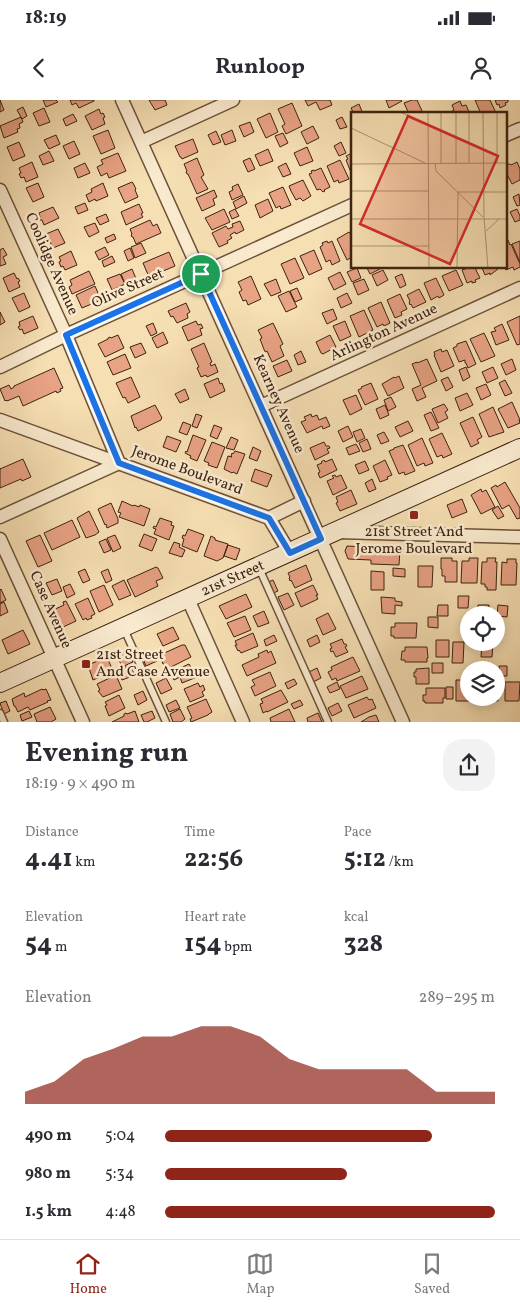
<!DOCTYPE html>
<meta charset="utf-8">
<style>
:root{--surface:#fff;--page:#f2f2f3;--text:#2b2b33;--muted:#7c7c81;--line:#e1e1e2;--accent:#8f2418}
body{margin:0;font-family:Vollkorn,serif;background:var(--page);color:var(--text);height:100vh;display:flex;flex-direction:column;font-size:19px;white-space:nowrap}
*{box-sizing:border-box;margin:0}
p{font-size:16px;color:var(--muted)}
.icon{flex:none;width:28px;height:28px;fill:none;stroke:currentColor;stroke-width:2;stroke-linecap:round;stroke-linejoin:round}
.map{position:relative;height:622px;overflow:hidden}
.side{display:flex;flex-direction:column;background:var(--surface);flex:1}
.side>*{flex:none}
.tools{position:absolute;left:460px;top:506px;display:grid;gap:10px}
.tools a{display:grid;place-items:center;width:45px;height:45px;border-radius:50%;background:var(--surface);box-shadow:0 2px 12px #0003;font-size:25px}
.pin{position:absolute;display:grid;place-items:center;width:42px;height:42px;color:#fff;margin:-21px;border:2px solid #fff;border-radius:50%;box-shadow:0 1px 5px #0007}
.round{display:grid;place-items:center;flex:none;width:52px;height:52px;border-radius:20px;background:var(--page)}
.head{display:flex;align-items:center;justify-content:space-between;height:85px;padding:0 25px}
h1{font-size:28px;font-weight:700;line-height:38px}
.figures{display:grid;grid-template-columns:repeat(3,1fr);gap:8px;height:85px;padding:5px 25px}
.figures div{display:grid;align-content:center}
.figures b{font-size:25px;font-weight:700}
.figures small{font-size:14px;font-weight:400}
.figures p{font-size:14px}
.chart{height:140px;padding:10px 25px}
.chart p{display:flex;justify-content:space-between}
.chart svg{width:100%;height:90px;margin-top:5px;fill:var(--accent);opacity:.7}
ul{padding:0 25px;list-style:none;font-size:16px}
li{display:grid;grid-template-columns:80px 60px 1fr;align-items:center;height:38px}
li i{height:12px;border-radius:6px;background:var(--accent)}
.status{display:flex;justify-content:space-between;align-items:center;height:35px;padding:0 25px;background:var(--surface);direction:ltr}
.status svg{height:14px;fill:currentColor}
header{display:flex;justify-content:space-between;align-items:center;height:65px;padding:0 25px;background:var(--surface);font-size:22px;font-weight:700}
.dock{display:flex;justify-content:space-around;align-items:center;height:70px;border-top:1px solid var(--line);background:var(--surface);font-size:14px;color:var(--muted)}
.dock a{display:grid;justify-items:center;gap:2px}
.dock .active{color:var(--accent)}
.map>svg:first-child{display:block}
.building{fill:#e8a284;stroke:#3d2211}
.lines{fill:none;stroke-linecap:round;stroke-linejoin:round}
.lane-casing{stroke:#6b513a;stroke-width:9}
.street-casing{stroke:#6b513a;stroke-width:15}
.secondary-casing{stroke:#3d2211;stroke-width:20}
.lane{stroke:#f9eace;stroke-width:6}
.street{stroke:#f9eace;stroke-width:12}
.secondary{stroke:#f9eace;stroke-width:18}
.route-casing{stroke:#fff;stroke-width:10}
.route{stroke:#1a73e8;stroke-width:6}
.poi-dot{fill:#8f2418;stroke:#f9eace;stroke-width:2}
.labels{text-anchor:middle;dominant-baseline:central;stroke-width:5;stroke-linejoin:round;paint-order:stroke}
.street-label{font-size:15px;fill:#3d2211;stroke:#f9eace}
.poi-label{font-size:15px;fill:#3d2211;stroke:#f9eace}
.inset-road{fill:none;stroke:#ac9372;stroke-width:1}
.view{fill:#d62828;fill-opacity:0.15;stroke:#d62828;stroke-width:2.5}
.inset-edge{fill:none;stroke:#3d2211;stroke-width:2.5}
</style>
<div class="status"><b>18:19</b><svg viewBox="0 0 49 12"><path d="M0 12V9h3v3zM5 12V6h3v6zM10 12V3h3v9zM15 12V0h3v12zM26 1h20v11H26zM47 4h2v5h-2z"/></svg></div>
<header><svg class="icon" aria-label="back" viewBox="0 0 24 24"><path d="M15 5l-7 7 7 7"/></svg>Runloop<svg class="icon" aria-label="person" viewBox="0 0 24 24"><circle cx="12" cy="8" r="4"/><path d="M4 21q1-7 8-7t8 7"/></svg></header>
<div class="map">
<svg width="520" height="622" viewBox="0 0 520 622">
<rect width="100%" height="100%" fill="#f6dfb3"/>
<filter id="stains"><feTurbulence type="fractalNoise" baseFrequency=".004" numOctaves="4"/><feColorMatrix values="0 0 0 0 .2 0 0 0 0 .09 0 0 0 0 .02 0 0 0 .5 -.17"/></filter>
<radialGradient id="worn" r=".72"><stop offset=".6" stop-color="#630" stop-opacity="0"/><stop offset="1" stop-color="#630" stop-opacity=".3"/></radialGradient>
<path class="building" d="M0,0l4,10 -4,2z
M43,0h13l2,2 -12,5z
M70,0h24v1l-15,7 -3,-5 -4,2z
M149,0h16l2,5 -12,5z
M305,0h25l2,5 -12,5 -4,-8 -8,4z
M386,0h15l1,1 -13,7z
M412,0h5l5,11 -5,3h-8l-5,-11z
M475,0h15l6,13 -15,1z
M495,0h13v2l-3,1 1,2 -6,3 -1,-4 -2,1z
M460,1l2,5 4,-1 4,9h-16l-2,-3 2,-1 -2,-5z
M292,3l10,23 -16,8 -4,-8 3,-2 -7,-15z
M359,4l4,10h-9l-3,-6z
M23,7l4,9 -5,3 -5,-9z
M44,8l6,14 -11,4 -6,-13z
M99,9l2,5 2,-1 2,4 -2,1 2,6 -13,6 -7,-14z
M270,13l8,19 -12,6 -9,-19z
M73,14l4,7 -11,5 -3,-7z
M21,17l2,5 -4,2 1,4 -3,1 1,3 -14,6 -4,-12z
M342,17l5,10 -7,2 -4,-9z
M250,22l4,10 -10,5 -5,-11z
M313,26l6,12 -12,6 -6,-12z
M108,30l7,18 -14,6 -8,-18z
M232,30l4,11 -11,4 -4,-10z
M216,31l5,11 -8,3 -5,-10z
M283,33l5,10 -8,4 -5,-11z
M56,35l4,9 -11,5 -5,-9z
M193,39l5,13 -16,7 -1,-2h-1l-5,-11z
M74,41l6,13 -11,5 -6,-13z
M19,42l6,14 -12,5 -6,-14z
M341,42l5,11 -7,3 -5,-10z
M307,47l6,14 -13,5 -6,-13z
M268,49l5,12 -13,5 -5,-11z
M49,51l5,10 -11,4 -4,-9z
M118,53l8,18 -17,7 -2,-5 -6,3 -4,-9 6,-3 -2,-4z
M352,53v22l-6,-15 2,-1 -2,-3z
M197,58l7,17 -3,2 7,12 -11,5 -9,-20h-1l-1,-2 1,-1 -3,-7z
M250,58l5,11 -7,3 -5,-11z
M340,60l9,19 -10,4 -1,-3 -4,2 -7,-16z
M32,62l6,15 -12,5 -2,-5 -3,1 -2,-4 2,-1 -2,-5z
M517,62l3,7v11l-8,4 -6,-12v-8h4l1,1z
M85,63l5,10 -12,5 -4,-10z
M286,63l5,11 -8,3 -5,-10z
M321,68l9,19 -6,3 1,1 -2,1 -3,-3 -3,1 -8,-16 3,-1 -1,-2 3,-1v1z
M303,80l8,16 -8,5 -3,-3 -4,2 -5,-9 -2,-5z
M132,82l1,1 3,6 -1,1 3,7 -13,6 -7,-15z
M38,83l6,14 -11,5 -7,-14z
M103,83l5,13 -12,5 -1,-2 -6,3 -3,-7 6,-3 -1,-3z
M238,84l5,11 -11,5 -3,-8 4,-2 -1,-3z
M283,87l8,18 -10,4 -1,-3 -4,2 -7,-15z
M214,90l3,7 -4,2 2,6 -13,6 -6,-13z
M519,94l1,11 -3,1 -4,-9z
M244,96l3,7 -11,6 -3,-7z
M268,99l5,12 -13,7 -5,-13z
M85,103l3,7 -10,4 -3,-7z
M139,104l4,9 -2,1 2,3 -17,8 -5,-13z
M53,107l6,11 -15,7 -2,-5h-2l-1,-2 1,-1 -1,-4z
M224,109l6,13 -18,8 -7,-12z
M235,109l4,7 -7,3 -3,-7z
M517,109l3,7v4l-5,2 -5,-10z
M106,114l3,7 -9,4 -4,-7z
M150,120l3,6 4,-2 4,9 -25,11 -3,-7h-1l-1,-2 1,-1 -2,-5z
M240,121l4,9 -8,4 -1,-2 -5,3 2,3 -5,3 1,2 -9,4 -7,-14 14,-7 2,3 5,-2 -1,-3z
M95,123l4,9 -10,5 -5,-10z
M58,129l7,14 -12,5 -7,-14z
M349,132l3,4v21l-5,3 -10,-21z
M114,134l2,5 -9,4 -2,-5z
M508,140l2,5 1,-1 9,20v3l-6,3 -1,-3 -7,3 -2,-2h2v-27z
M327,141l1,2 4,-2 8,20 -8,4 -2,-5 -4,2 -6,-15 3,-2 -1,-2z
M520,141v21l-8,-18z
M141,143l5,10 -11,5 -4,-11z
M105,147l4,8 -10,5 -4,-8z
M3,148l4,7 -4,2 3,7 -6,2v-16z
M130,148l4,10 -6,3 -4,-10z
M314,150l8,19 -13,6 -9,-19z
M71,151l6,14 -12,5 -2,-4 -2,1 -2,-5 2,-1 -2,-4z
M169,152l6,14 -26,11 -6,-14z
M112,156l3,6 -11,5 -2,-6z
M295,158l9,20 -14,6 -9,-20z
M357,168l4,10 -9,4 -5,-10z
M367,168h12l1,1 -10,5z
M468,168h7l5,10 -5,2 1,2 -4,1v-2l-5,2 -5,-13z
M482,168h16v1l-8,6v-2l-5,2z
M132,169l5,12 -11,5 -5,-12z
M383,170l5,10 -11,6 -5,-11z
M456,170l7,15 -14,6 -7,-15z
M89,171l6,13 -23,10 -3,-7 3,-2 -2,-5z
M340,172l6,12 -12,6 -6,-12z
M14,173l3,6 1,-1 2,3 -2,1 2,5 -11,5 -6,-14z
M120,174l5,10 -13,6 -5,-11z
M402,174l4,11 -6,3 -5,-11z
M251,176l10,23 -13,6 -2,-5 -3,1 -4,-9 3,-2 -4,-8z
M436,178l8,17 -5,3 -1,-2 -7,4 -7,-17z
M276,179l5,13 -10,4 -7,-12z
M364,179l5,11 -11,5 -5,-12z
M95,186l6,14 -19,8 -6,-13z
M297,188l5,11 -7,3 -5,-11z
M419,189l7,13 -13,6 -2,-4 -1,1 -1,-3 1,-1 -3,-6z
M289,191l8,16 -11,5 -8,-16z
M24,193l6,14 -11,5 -7,-14z
M347,193l5,10 -11,5 -4,-10z
M400,194l7,15 -6,3 1,3 -7,3 -8,-18z
M381,202l9,21 -6,3 -1,-2 -6,3 -9,-19z
M186,203l4,9 -3,2 1,4 -11,5 -4,-7 -2,1 -3,-6z
M333,209l4,10 -10,5 -5,-11z
M364,210l9,20 -14,7 -9,-21z
M0,212l5,10 -5,3z
M33,216l5,12 -14,6 -2,-5 -2,1 -2,-3 2,-1 -1,-4z
M520,216v28l-3,1 -10,-23z
M196,221l2,4 3,-1 2,4 -3,1 2,6 -14,6 -6,-14z
M345,221l6,15 -11,5 -7,-15z
M153,223l4,10 -6,3 -5,-10z
M273,223l10,21 -3,2 4,10 -12,6 -5,-11 -2,1 -5,-13 2,-1 -4,-8z
M502,224l7,16 -13,5 -5,-13 5,-1 -2,-3z
M163,232l5,11 -11,5 -5,-10z
M484,233l11,23 -14,6 -11,-23z
M118,235l6,13 -19,9 -7,-13 10,-5v-1l2,-1 1,1z
M330,235l6,12 -13,7 -2,-1 -5,-11z
M466,241l10,23 -8,4 -2,-5h-1v-3l-6,2 -6,-14 4,-2v-2z
M141,243l5,10 -11,5 -5,-11z
M204,243l8,19 -2,1 1,3 4,-2 3,8 -11,5 -1,-2 -5,2 -4,-9 2,-1 -8,-18z
M441,249l1,3 5,-2 7,16 -13,6 -7,-17h1l-1,-3z
M301,251l5,11 -8,3 -4,-10z
M125,254l6,14 -18,7 -6,-13z
M427,259l10,22 -15,7 4,9 -9,4 -5,-12 9,-4 -9,-21 5,-2v1z
M512,259l4,11 -10,5 -5,-11z
M287,260l5,11 -14,6 -5,-11z
M466,267l4,10 -7,4 -4,-11z
M493,267l5,11 -11,5 -5,-11z
M54,268l9,20 -3,1 1,2 -4,2 -1,-2 -33,15 -4,-10 -12,5 -1,-1 -1,1 -5,-12 9,-4 2,4 3,-2v-1z
M399,276l5,12 -16,8 -6,-12 12,-7 1,1z
M131,277l9,20 -12,6 -3,-6 -2,1 -7,-15z
M448,277l5,10 -7,4 -5,-11z
M218,278l2,6 2,-1 3,8 -15,7 -6,-14z
M505,280l7,13 -7,3 -6,-13z
M371,283l7,16 -13,6 -7,-15 4,-2 -1,-1z
M486,284l5,11 -10,5 -5,-12z
M185,289l4,10 -9,4 -5,-9z
M467,293l6,12 -13,6 -5,-13z
M356,295l6,14 -12,6 -7,-15z
M391,297l5,10 -8,4 -4,-11z
M512,302l8,18h-1l1,3 -12,5 -10,-19z
M444,304l4,6 -3,2 3,6 -10,5 -6,-14z
M155,305l7,13 -1,1v1l-23,11 -2,-4 -1,1 -4,-12z
M385,305l4,10 -9,4 -4,-10z
M493,307l11,25 -15,5 -10,-23z
M431,312l8,16 -8,3 -7,-16z
M196,314l6,2 -5,12 -5,-2z
M311,314l1,3 5,-2 2,5 7,-3 4,9 -7,3 -1,-3 -15,7 -6,-11 5,-2 -2,-3z
M473,317l9,20 -5,3 2,3 -8,4 -11,-24z
M408,321l5,10 -13,6 -5,-10z
M183,322l8,3 -4,10 -8,-3z
M214,325l8,3 -5,11 -7,-3z
M348,326l5,11 -10,5 -5,-11z
M361,329l4,9 -8,4 -4,-10z
M384,332l5,9 -8,3 -4,-9z
M442,333l10,21 -9,4 -1,-3 -5,2 -8,-18z
M193,335l13,5 -9,21 -7,-3 1,-2 -6,-3 1,-2 1,1z
M167,336l14,5 -5,11 -13,-5z
M231,337l7,3 -4,10 -8,-2z
M422,338l11,25 -8,3 -1,-3 -7,3 -9,-21z
M367,339l4,10 -8,3 -4,-9z
M212,342l13,5 -8,21 -9,-3 1,-2 -5,-2z
M324,342l2,4h3l1,2 -3,1 2,4 -14,7 -5,-12z
M356,344l4,7 -11,4 -3,-7z
M403,345l12,26 -10,4 -1,-3 -5,2 -10,-23 5,-2v-1z
M253,347l8,4 -4,10 -8,-3z
M235,351l10,3 -8,20 -4,-2 -1,1 -8,-4 4,-13 4,1 -1,-1 1,-3 1,1z
M23,359l8,18 -9,4 -1,-2 -21,9v-20v1z
M332,359l5,11 -17,8 -2,-5 2,-1 -3,-7 5,-2 -1,-1 3,-2 1,2z
M385,360l7,15 -5,2 1,2 -8,3 -7,-16z
M365,361l4,9 -10,4 -4,-9z
M255,369l17,6 -5,12 -16,-6z
M335,375l1,2 5,-2 6,13 -14,7 -6,-14 7,-3 -2,-2z
M372,379l4,10 -7,3 -4,-9z
M505,382l15,26v10l-3,1 -8,-14 -7,4 -11,-21 5,-3 1,2z
M481,389l1,3 4,-2 9,17 -14,7 -10,-19z
M351,390l6,14 -17,7 -4,-8 2,-1 -2,-5z
M462,399l5,13 -15,6 -5,-13z
M122,401l11,5 1,-1 5,2 1,-2 10,4 -6,17 -25,-9 2,-4 -3,-1z
M111,403l7,16v4l-11,5 -1,-4 -1,1 -7,-16z
M498,406l6,10 -6,3 -6,-9z
M89,411l10,21 -4,3 -9,3 -9,-20z
M160,418l12,4 -1,3 3,1 -5,14 -15,-6 2,-5 -3,-1 1,-2 2,1z
M72,420l8,17 -28,13 -8,-17z
M188,429l16,6 -7,17 -15,-6 2,-7 -2,-1 1,-3 2,1z
M144,434l13,5 -5,12 -13,-5z
M40,435l12,26 -14,6 -12,-26z
M115,435l6,13 -8,4 -6,-14z
M211,436l4,2v2l13,4 -5,14 -6,3 -13,-5z
M106,439l5,11 -7,3 -5,-11z
M174,442l6,2 -1,3 6,3 -3,7 -13,-4z
M228,445l12,4 -4,11 -12,-4z
M347,446l53,3 -1,16 -28,-1v-4l-23,-1 -3,-8z
M441,458h11v3h5v21h-12v-6h-3v-7h-1z
M469,458h9l-1,25h-16l1,-22h7z
M487,458h9l-1,4h2l-1,28h-9v-3h-2v-3h-4l1,-22h5z
M507,459h9v4h1l-1,22h-15l1,-23 5,1z
M306,465l6,15 -17,8 -4,-8 -1,1 -1,-3 1,-1 -2,-4z
M418,466h15l-1,21h-14z
M156,467l2,1 5,10 -7,3 2,5 -23,11 -8,-17z
M393,468l12,1v8l-12,-1z
M85,469l5,11 -7,3 -5,-11z
M108,469l4,11 -6,3 -5,-11z
M371,471l13,1v18h-13z
M57,479l5,12 -10,4 -6,-12z
M124,480l7,15 -12,5 -7,-14z
M273,480l5,11 -7,3 -5,-11z
M70,484l5,10 -8,4 -4,-11z
M104,485l9,20 -14,7 -9,-21z
M313,485l5,10h-2l2,4 -17,8 -6,-14z
M1,489l5,11 -6,3v-13z
M288,493l6,12 -10,5 -6,-13z
M246,494l6,13 -26,12 -7,-13z
M458,496h11l-1,12h-10z
M381,497l14,1v3l7,1v4l-7,-1v9l-13,-1z
M88,498l7,16 -4,2 1,2 -5,2 -1,-2 -3,2 -8,-16z
M66,501l10,20 -15,7 -8,-18 11,-5 -1,-3z
M4,502l4,10 -8,4v-12z
M438,505h10v11h-11z
M478,505h11v10h-12z
M498,505l10,1 -1,11 -10,-1z
M264,511l5,12 -11,4 -5,-11z
M328,513l8,16 -13,6 -7,-16z
M245,516l6,14 -17,7 -7,-14z
M428,517h10v11l-10,-1z
M395,523h22l-1,15h-22v-2h-3v-9h4z
M173,527l6,12 -16,7 -6,-12z
M23,530l7,14 -22,10 -6,-14z
M253,533l5,13 -17,7 -2,-3 -1,1 -3,-6h2l-2,-4z
M274,535l3,6 -11,5 -2,-6z
M317,535l3,7 -10,5 -3,-7z
M342,539l2,5h2l1,2 -2,1 3,5 -12,5 -3,-6 -2,1 -1,-3 2,-1 -2,-4z
M436,540h13v17h-13z
M453,542h11l-1,21h-11z
M482,542h11l-1,15h-11z
M182,545h3l6,12 -24,12 -3,-5h-1l-3,-9z
M405,547h22l1,11h-1v4h-22v-2h-4l1,-9h3z
M128,550l5,12 -11,5 -5,-12z
M267,550l1,3 3,-2 5,12 -29,13 -5,-11 17,-8 -1,-3z
M154,554l3,7 -11,5 -3,-7z
M107,557l6,14 -20,9 -5,-15z
M353,557l7,14 -23,10 -1,-3 -4,2 -4,-8 4,-2 -1,-3z
M432,563h11v10h-11z
M189,564l8,13 -15,6 -2,-6 -6,3 -3,-6 6,-2 -1,-2z
M130,565l5,10 -13,5 -4,-10z
M499,566h8v10h-7z
M317,568l4,10 -10,5 -4,-10z
M429,568v16h-13v-7h-2v-5h2v-3z
M270,572l6,14 -21,10 -4,-9 4,-2 -3,-5z
M116,575l6,14 -19,8 -5,-6 2,-1 -3,-6z
M362,576l6,13 -22,9 -6,-12z
M496,576h2l1,3 -1,22 -13,-1v-2h11z
M166,578l6,11 -11,5 -5,-11z
M294,579l3,5 -9,5 -3,-6z
M456,580h13v18h2v3h-15z
M337,582l3,7 -10,4 -3,-6z
M505,582h15l-1,19h-14z
M198,583l2,4 3,-2 2,5 -3,2 2,4 -14,6 -6,-13z
M446,587h7v12h-7z
M426,588h19v10h-2v5h-18v-2h-2v-6h3z
M42,589l1,1 3,-1 5,11 -4,1 1,1 -18,8 -2,-3 -10,5 -3,-6h-1l-2,-7 12,-6 1,4z
M281,590l7,12 -21,10v-1l-4,2 -3,-9 3,-1 -2,-4z
M143,591l4,9 -9,5 -4,-10z
M119,595l6,13 -16,8 -4,-10 2,-1 -2,-3z
M367,597l2,3 3,-1 4,9 -22,10 -6,-13z
M206,599l6,13 -3,2 -1,1 -17,7 -1,-3 2,-1 -5,-11z
M176,600l4,8 -11,4 -3,-7z
M300,600l3,5 -9,4 -3,-5z
M6,601l4,10 -6,3 -4,-11z
M338,603l4,8 -10,5 -4,-8z
M50,607l6,12 -5,3h-14l-3,-8z
M180,609l5,10 -4,3h-8l-3,-8z
M289,609l6,13h-24l-1,-4z
M29,611l3,6 -10,4 -2,-6z
M135,611l4,11h-27l12,-6v-2l2,-1 1,1z
M152,611l3,7 -8,4h-3l-3,-7z
M318,613l4,9h-14l-1,-4z
M376,615l3,7h-18l8,-5z"/>
<g class="lines">
<defs>
<path id="lane" d="M259,468l69,154
M124,529l42,93
M0,613l4,9"/>
<path id="street" d="M122,0l281,622
M506,35l14,-6
M141,42l92,-42
M0,90l66,145 53,128 -119,54
M0,267l66,-32 286,-130
M261,306l259,-118
M0,320l269,98 21,35
M269,418l35,-17
M337,432l183,5
M0,439l83,183
M188,499l55,123"/>
<path id="secondary" d="M0,583l520,-235"/>
</defs>
<use href="#lane" class="lane-casing"/>
<use href="#street" class="street-casing"/>
<use href="#secondary" class="secondary-casing"/>
<use href="#lane" class="lane"/>
<use href="#street" class="street"/>
<use href="#secondary" class="secondary"/>
</g>
<g class="lines">
<defs>
<path id="route" d="M201,174l120,265 -31,14 -21,-35 -150,-55 -53,-128z"/>
</defs>
<use href="#route" class="route-casing"/>
<use href="#route" class="route"/>
</g>
<g class="poi-dot">
<rect x="409" y="410" width="10" height="10" rx="2.5"/>
<rect x="81" y="559" width="10" height="10" rx="2.5"/>
</g>
<g class="labels">
<g class="street-label">
<text transform="translate(51 164) rotate(66)">Coolidge Avenue</text>
<text transform="translate(128 189) rotate(-24)">Olive Street</text>
<text transform="translate(384 233) rotate(-25)">Arlington Avenue</text>
<text transform="translate(278 304) rotate(66)">Kearney Avenue</text>
<text transform="translate(187 371) rotate(20)">Jerome Boulevard</text>
<text transform="translate(233 479) rotate(-24)">21st Street</text>
<text transform="translate(50 510) rotate(66)">Case Avenue</text>
</g>
<g class="poi-label">
<text x="414" y="432">21st Street And<tspan x="414" dy="17">Jerome Boulevard</tspan></text>
<text x="96" y="555" text-anchor="start">21st Street<tspan x="96" dy="17">And Case Avenue</tspan></text>
</g>
</g>
<g transform="translate(351 12)">
<rect width="156" height="156" fill="#f6dfb3"/>
<path class="inset-road" d="M49,0l28,13M77,0l1,156M90,0v51M105,0v51M118,0v51M132,0l1,105 4,51M146,0v51M0,16l74,35M84,51l1,8 47,46M0,52l157,-1M0,79h78M0,107h157M135,119l13,-12M0,134h78M106,156l1,-76h50"/>
<path class="view" d="M57,4l90,40 -48,108 -90,-40z"/>
<rect width="156" height="156" class="inset-edge"/>
</g>
<rect width="100%" height="100%" filter="url(#stains)"/>
<rect width="100%" height="100%" fill="url(#worn)"/>
</svg>
<div class="tools">
<a><svg class="icon" aria-label="locate" viewBox="0 0 24 24"><circle cx="12" cy="12" r="6"/><path d="M12 2v4M12 18v4M2 12h4M18 12h4"/></svg></a>
<a><svg class="icon" aria-label="layers" viewBox="0 0 24 24"><path d="M12 4l9 5-9 5-9-5zM3 14l9 5 9-5"/></svg></a>
</div>
<div class="pin" style="left:201px;top:174px;background:#1e9e55"><svg class="icon" aria-label="arrive" viewBox="0 0 24 24"><path d="M6 21V4h12l-3 4 3 4H6"/></svg></div>
</div>
<section class="side">
<div class="head"><div><h1>Evening run</h1><p>18:19 · 9 × 490 m</p></div><a class="round"><svg class="icon" aria-label="share" viewBox="0 0 24 24"><path d="M12 15V3M7 8l5-5 5 5M5 13v7h14v-7"/></svg></a></div>
<div class="figures">
<div><p>Distance</p><b>4.41<small> km</small></b></div>
<div><p>Time</p><b>22:56</b></div>
<div><p>Pace</p><b>5:12<small> /km</small></b></div>
</div>
<div class="figures">
<div><p>Elevation</p><b>54<small> m</small></b></div>
<div><p>Heart rate</p><b>154<small> bpm</small></b></div>
<div><p>kcal</p><b>328</b></div>
</div>
<div class="chart"><p><span>Elevation</span>289–295 m</p>
<svg viewBox="0 0 160 44" preserveAspectRatio="none"><path d="M0 44V38L10 33L20 22L30 17L40 11L50 11L60 6L70 6L80 11L90 22L100 27L110 27L120 27L130 27L140 38L150 38L160 38V44z"/></svg>
</div>
<ul>
<li><b>490 m</b>5:04<i style="width:81%"></i></li>
<li><b>980 m</b>5:34<i style="width:55%"></i></li>
<li><b>1.5 km</b>4:48<i style="width:100%"></i></li>
</ul>
</section>
<nav class="dock">
<a class="active"><svg class="icon" aria-label="home" viewBox="0 0 24 24"><path d="M3 11l9-7 9 7M6 9v11h12V9"/></svg>Home</a>
<a><svg class="icon" aria-label="map" viewBox="0 0 24 24"><path d="M3 6l6-2 6 2 6-2v14l-6 2-6-2-6 2zM9 4v14M15 6v14"/></svg>Map</a>
<a><svg class="icon" aria-label="saved" viewBox="0 0 24 24"><path d="M7 4h10v16l-5-4-5 4z"/></svg>Saved</a>
</nav>
